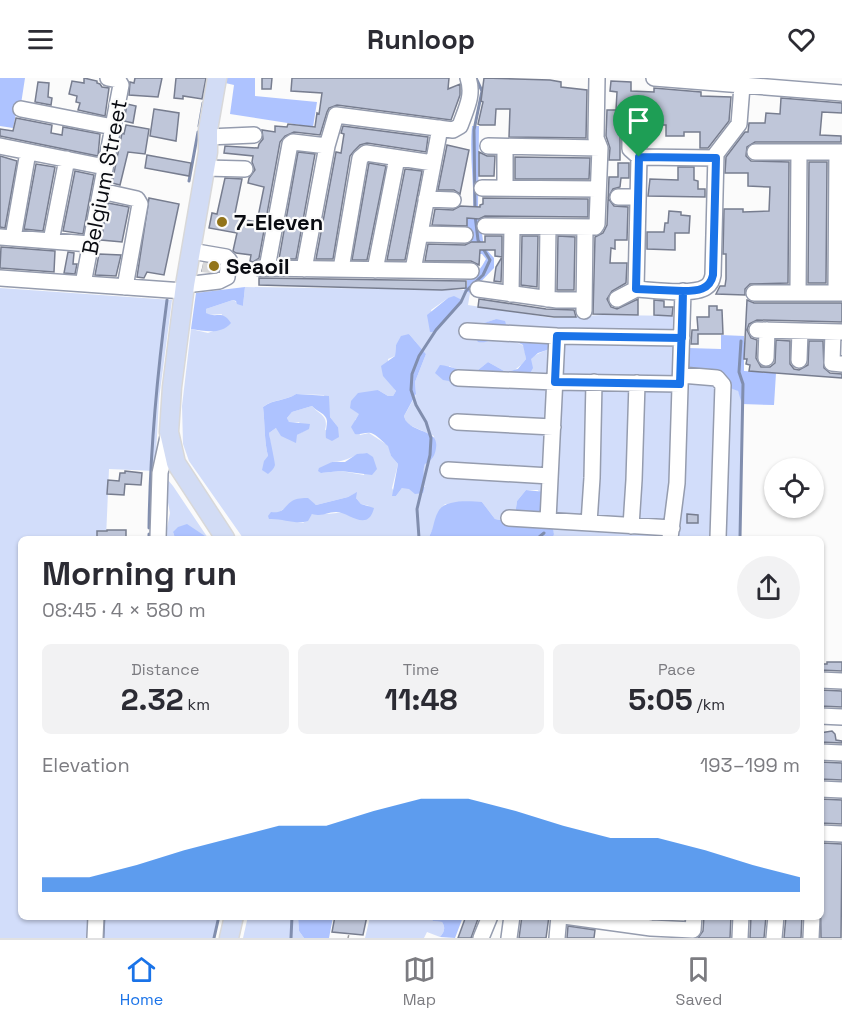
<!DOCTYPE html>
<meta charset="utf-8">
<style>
:root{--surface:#fff;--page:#f2f2f3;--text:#2b2b33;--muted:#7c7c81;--line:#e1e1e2;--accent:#1a73e8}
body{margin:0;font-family:"Space Grotesk",sans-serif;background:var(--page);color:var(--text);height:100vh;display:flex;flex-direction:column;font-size:22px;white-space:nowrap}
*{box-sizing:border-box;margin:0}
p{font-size:20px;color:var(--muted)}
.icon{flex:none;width:33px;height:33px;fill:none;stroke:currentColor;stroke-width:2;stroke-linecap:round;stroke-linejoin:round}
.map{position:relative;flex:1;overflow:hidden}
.drawer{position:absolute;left:18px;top:458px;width:806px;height:384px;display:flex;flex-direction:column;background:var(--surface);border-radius:9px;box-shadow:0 2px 4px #0004}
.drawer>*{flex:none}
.tools{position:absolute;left:764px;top:380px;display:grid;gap:12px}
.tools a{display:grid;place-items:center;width:60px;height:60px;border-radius:50%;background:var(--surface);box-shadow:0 2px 4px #0004;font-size:30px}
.pin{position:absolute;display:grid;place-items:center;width:51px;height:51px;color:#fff;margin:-62px -26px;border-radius:50% 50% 50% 0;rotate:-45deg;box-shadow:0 0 6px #0007}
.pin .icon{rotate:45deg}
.round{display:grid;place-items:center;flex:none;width:63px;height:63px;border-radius:32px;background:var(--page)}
.headline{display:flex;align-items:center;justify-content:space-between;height:102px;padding:0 24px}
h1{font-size:33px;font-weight:800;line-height:45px}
.figures{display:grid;grid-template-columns:repeat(3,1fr);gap:9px;height:102px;padding:6px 24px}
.figures div{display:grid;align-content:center;border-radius:9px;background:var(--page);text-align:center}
.figures b{font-size:30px;font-weight:800}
.figures small{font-size:16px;font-weight:400}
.figures p{font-size:16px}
.chart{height:168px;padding:12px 24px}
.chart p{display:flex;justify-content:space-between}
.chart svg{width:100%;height:108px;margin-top:6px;fill:var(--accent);opacity:.7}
header{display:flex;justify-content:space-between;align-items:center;height:78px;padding:0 24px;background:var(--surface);font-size:27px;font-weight:800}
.tab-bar{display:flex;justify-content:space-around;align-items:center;height:84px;border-top:2px solid var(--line);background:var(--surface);font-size:16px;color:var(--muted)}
.tab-bar a{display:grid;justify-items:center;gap:3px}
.tab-bar .current{color:var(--accent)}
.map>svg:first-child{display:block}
.green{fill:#d2ddfa;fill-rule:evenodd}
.forest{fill:#aec3ff}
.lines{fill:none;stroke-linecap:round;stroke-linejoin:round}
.stream{stroke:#818eae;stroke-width:3}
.building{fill:#bfc6d9;stroke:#777d8f;stroke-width:1.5}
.minor-tunnel{stroke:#d7d7d8;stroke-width:15;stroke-dasharray:15 8;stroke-linecap:butt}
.minor-casing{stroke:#959cae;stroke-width:18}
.major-casing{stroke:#d8d8d9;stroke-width:21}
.path{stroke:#99999c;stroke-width:1.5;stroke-dasharray:3 4.5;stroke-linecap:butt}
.minor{stroke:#fff;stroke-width:15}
.major{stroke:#d2dcf5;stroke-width:18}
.route-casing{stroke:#fff;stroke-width:12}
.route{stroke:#1a73e8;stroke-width:8}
.poi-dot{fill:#92741a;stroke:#fbfbfb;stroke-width:2}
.labels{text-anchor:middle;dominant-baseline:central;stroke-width:4.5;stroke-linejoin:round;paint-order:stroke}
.street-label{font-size:22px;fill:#090b11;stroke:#fbfbfb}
.poi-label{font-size:22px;font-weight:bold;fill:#090b11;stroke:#fbfbfb;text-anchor:start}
</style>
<header><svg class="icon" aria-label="menu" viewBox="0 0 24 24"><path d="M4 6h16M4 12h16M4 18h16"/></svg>Runloop<svg class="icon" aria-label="heart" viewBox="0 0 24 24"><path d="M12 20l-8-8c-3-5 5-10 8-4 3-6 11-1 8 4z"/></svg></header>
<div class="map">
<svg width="842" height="860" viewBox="0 0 842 860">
<rect width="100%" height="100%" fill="#fbfbfb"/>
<path class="green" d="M245,209l219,3 6,3 -2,12 85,13 48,-3 88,1 -1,32 50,43 4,9 -2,138h-187l1,-4 -16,-44h-12l-9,11 -2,14 -10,6 -10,-2 -13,-17 -37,2c-10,10 -9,23 -17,34h-185l-54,-77 -6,-17 -1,-38 9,-77 17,4 8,-3 6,-16 -13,1 -4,-2 1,-4 27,-9 10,6zM448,220l14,2 -26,30 -5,-20zM496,241l20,18 31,13c-18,6 -34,22 -49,34l-26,-2 -19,4 -4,-6v-14l9,4 15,4 15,-12 18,10 12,-3 8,-10 -2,-13 -18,-9 -10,1 -17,-13zM409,256l17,20 -11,28 1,13 -12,21 3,8 27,12 -12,37 3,14 -23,1 -6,8 -4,-8 6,-24 -7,-8 -2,-10 -20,-13 -9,2 -5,-15 23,-30 10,6h5l3,-5 -6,-8 -2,-24 7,-3 1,-11zM296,316l28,1 6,22 8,10 -13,3c4,-15 -6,-15 -13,-24l-20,6 -5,6 2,5 10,-1 5,9 -7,4 -21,-7 -7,5 3,23h-4c-4,-15 -3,-33 -5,-49 9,-8 23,-6 33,-13zM367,375l-3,22 -23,-4 -20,2 11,-11c15,0 21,-8 35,-9zM356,415v5l5,6 8,2c-19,5 -37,9 -57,8l-9,9 -26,-5 1,-5 11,-8 20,-4 7,4 32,-8z
M0,210l172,12 -13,99 -4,72 -46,-2 -3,69h-85v378l71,1 -2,21h-90z
M168,402l5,6 35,52h-6l3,-2 -32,-4 2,6h-10l5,-25 -5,-26z
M248,838l50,1 1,14 5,7h-61z
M101,839h118l-5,21h-114z
M370,839l11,1 13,-1 14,3v-3h21l4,4 9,1c4,6 2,10 -2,15l-13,-5 -3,6h-59z"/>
<path class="forest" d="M0,0h25l-4,26h-3l-5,24 -13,-2z
M222,0h33v18l62,6 -4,25 -83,-13 4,-29 -13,-3z
M472,48h7l-1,81 6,40 10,11v10l-24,25 -6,-3 3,-4v-10c11,-2 14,-8 19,-17l-4,-5h-8v-12h-7v-24h6c2,-30 -4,-61 -1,-92z
M245,209l-2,19 -6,-2 -1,-3 -3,-1 -27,9v4c11,6 16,-4 25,10 -10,12 -26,8 -40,6l5,-36z
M454,218l8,4 -1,2 -27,30h-4l-3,-17 21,-17z
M496,241l9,2 3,10 37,9 4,6 -2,4 -9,3 -7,6 2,9 -4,7 -56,7c-7,5 -12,6 -20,4l-4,-5 -6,-1 -8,-7 5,-8c11,1 21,6 33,9l15,-12 18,10 12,-3 8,-10 -3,-14c-6,-3 -13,-8 -19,-8 -10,-1 -16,7 -26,5l-4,-6 4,-11z
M409,256l17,20 -11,28 1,12 -12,22c1,3 2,6 5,8 10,9 30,7 27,24 -1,8 -4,12 -11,16 -4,11 2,17 -2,29l-8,1 -6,-5 -7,-1 -6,8h-4l6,-32 -7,-8 -3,-10c-5,-4 -11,-11 -17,-13 -6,-1 -11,2 -16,1l-4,-7 8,-13 -9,-6 1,-7 7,-8 20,-3 10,6h5l3,-5 -13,-15 -2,-10 14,-10 1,-11 5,-9z
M721,257l23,1v35l32,2 -2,32 -32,-1 -4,-13 -49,-19 -2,-5 1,-19 33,1z
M296,316l33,2 1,21 8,10 1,10 -7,4 -6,-3c-1,-5 1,-12 1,-17 -1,-8 -10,-9 -15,-15l-20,6 -5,6 2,4 21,2 -1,5 -12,6 -1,8 -15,-7 -5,-8 -7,5c1,6 6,29 6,32 -1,4 -4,6 -7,9l-6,-4 2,-9 4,-5c-4,-15 -3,-33 -5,-49 10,-8 23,-6 33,-13z
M367,375l6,4 4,12 -5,6 -31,-4 -20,2 -3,-2 1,-3 13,-6h13l12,-8z
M526,412l19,2 9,42 -1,4h-125c6,-8 5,-17 10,-26 6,-13 31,-11 44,-10l13,17 10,2 10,-6 2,-14z
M357,414l-1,6 5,6 13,4c-6,25 -25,4 -38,4 -10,0 -12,5 -24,2l-4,7c-12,4 -26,-3 -39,-2l-1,-3 3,-4c13,2 13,-6 21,-11 5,-3 11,-3 16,-3l8,7 32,-8z
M187,446l18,12 -3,2h-27l-2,-6 5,-5z
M298,839h35l-4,21h-25l-5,-7z
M429,839h34l-8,21 -15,-1c4,-5 6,-9 2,-15l-9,-1z"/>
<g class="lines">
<path class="stream" d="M204,21l4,-21
M199,48l4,-23
M189,103l9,-49
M475,131l-1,-79 8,-39 -6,-13
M149,450c1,-77 8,-152 18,-228
M149,460v-4
M419,460l-2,-29 13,-54 1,-17 -5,-16 -10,-17 -5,-15 1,-16 7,-18 17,-26 25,-28 5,-11 17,-16 7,-15 -12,-20 -3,-25
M538,460l6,-5
M740,460l3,-154 -4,-12 2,-31
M103,860l1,-22
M214,860l5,-22
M291,860l1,-22"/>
</g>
<path class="building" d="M84,0l13,3v2l3,1 2,3 7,1 -4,28 -27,-6 2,-7 -4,-1 1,-6 -8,-2 3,-13 12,2z
M135,0h27l-4,19 -29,-2 1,-13 4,1z
M176,0h30l-4,21 -19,-3v3l-9,-1z
M262,0h10l-1,11h-9z
M292,0h157l-1,11 12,-5v11l-9,25 -114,-15 -8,3 -2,4 -7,23 -26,-3 -9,4 -5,6 -21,116 -6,4 -3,-1 1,-6 -15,-2 -3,-2 4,-18 -28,-5 3,-15 5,1 8,-36 17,1 -8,39 23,4 7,-35 -16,-4 1,-5 6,-8 -3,-8 1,-6 -29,-3 1,-7 33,2 1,-4 4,-5 -1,-9 13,2v-6l12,1 1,-3 27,3 2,-14 2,1 3,-21 -31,-2z
M484,0l66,2 11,2v5l26,3 -1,48 -77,-1 1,-28h-14l-1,16h-15l-2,-1 5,-22 -2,-1z
M611,3l20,1v9l23,1v-4l47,4v4l30,1 -2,24 -21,27h-8v-16h-16v4h-18v-11h-18l-1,22h-4l-3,-2 -2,-13 -4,-4h-8l-6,8v24h-11l1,-12 -4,-12 1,-26h9l1,-18 -7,-1z
M38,4l11,1 -1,14 4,1 -1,7 -16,-3z
M781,20l61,5v10l-20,-1 -2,23 21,1v6h-86l-8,5 -1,9 5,5 38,1 -1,121 -38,1 -5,5v6l-29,-1 4,-8h5l1,-7v-25h-3l1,-45h19v3l26,-1 1,-24 -22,-1v-13h-23l1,-16 19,-25h3l1,-9h16l1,-10 14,1z
M127,26l9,2 -3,17 -9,-2z
M154,31l25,4 -3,28 -26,-5z
M16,40l36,7 -1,8 11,2 1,-8 37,7 -2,22 -98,-20v-7l13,2z
M126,47l23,4 -4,25 -17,-2 -8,33 -8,-2 10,-50 2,1z
M343,48l85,11 -2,15 -59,-9 -7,2 -6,6 -4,5 -17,103h-17l20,-107 5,1 3,-19 -3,-1z
M447,67l22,5 -9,44 -6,-4h-16z
M298,74l17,2 -19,105h-17z
M479,74l8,4h8l-1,20h-15z
M147,77l44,8 -2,13 -44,-8z
M0,78l17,5 -12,67 -5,-1z
M515,79l75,1 -1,21h-74z
M809,84h18l-1,121h-18z
M369,85l17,3 -19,94h-15z
M618,85h11v15h-8l-1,9 -7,2 -5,9 6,8 14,1 -1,33h-12v9l-4,-1 -1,15h17l-1,20 -14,8 -5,8 4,8 6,2 21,-10v16l-45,-1 2,-77 8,-4 4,-8 2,-48h9z
M36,86l19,3 -12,64 -19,-2z
M678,89h16v13l4,1v8h7v8l-57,-1 2,-17 28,1z
M405,91l17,2 -17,89h-18z
M75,93l19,4 -11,59 -20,-3z
M149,120l30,6 -15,71 -17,-3 -3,6 -7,-1z
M483,120l105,1v18l-103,-1 -6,3 -12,-1v8l-35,-1 3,-16 18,1 7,-4 20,1v-2l3,-1z
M108,125l21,4 -7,35 -21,-2z
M669,133l12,1v3l9,1 -1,17h-14v17l-28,-1v-17h17l1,-9h3z
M485,158h17v21l-7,-1v-6h-15l-1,15 -8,-4h-46l3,-17 37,1 6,-3h14z
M522,158h16l-1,51 -16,-2z
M558,158l17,1 -1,53h-17z
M1,169l54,4 -1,21 -54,-4z
M68,174l6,1 -1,11h4l-2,10 -11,-1z
M99,176l22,1 -5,21 -21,-1z
M502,179l-1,25 -7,-1 2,-14z
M204,185l15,3 -1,5h-16z
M259,200l207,3v7l-24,2 -183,-5z
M479,221l67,10 28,1 2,7h-22l-76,-10z
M654,222l10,1v6h9l-1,9 -18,-1z
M747,222l7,3h88v19l-85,-2 -8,4 -2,6 4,8 6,2 -1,18 5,9h9l5,-4 1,-23 14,1v23l4,5 5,1 9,-5 1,-24h14l1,27 6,5 12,1v4l-93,-7 1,-6 -4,-1 1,-5h-3z
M709,228h8v4h5l1,24h-25v10h-7l1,-14h6l-1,-13h12z
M125,393l17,2 -1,12 -16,-1 -1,11 -17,-1 1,-14 11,1 1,-8h5z
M687,436l11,1v8h-11z
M107,452h19v8h-29v-7h10z
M827,584h15v9l-22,-1v-6h7z
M820,612l22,1v16l-22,-1z
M832,653l3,3 1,6 6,1v2l-22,-1v-9z
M820,684l22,1v17l-22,-1z
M820,721l22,1v24l-22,-1z
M823,765l19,1 -1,94h-20l-1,-59z
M335,838h32l-4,19 -31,-3z
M466,838h13l-8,22h-13z
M522,838h27l-3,22h-27z
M704,838h27l-1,22h-32l5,-7z
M751,838h15l-2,22h-14z
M786,838h16l-1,22h-17z
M568,848l27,4 -1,8h-27z"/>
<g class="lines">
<path class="minor-tunnel" d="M209,195l2,-14"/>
<defs>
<path id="minor" d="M654,0l188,15
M21,31l92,18
M208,59l46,-2
M630,59v12l9,8 77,1
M0,68l105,21
M488,68l112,2
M505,69v41
M755,74h87
M639,79l-3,132c16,1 57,7 70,-2 5,-3 6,-7 7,-12l3,-121 23,-30 3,-38
M205,90l40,1
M482,110l116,1
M101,113l36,8 3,5 -15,83
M618,119h20
M426,121l27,1
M485,148l110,1 2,-3 3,-76 -4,-10 1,-60
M420,156l45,1
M0,159l90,7
M13,160l15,-86
M51,163l16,-82
M260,190l211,3
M267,190l23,-124 3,-2 34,4
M304,191l23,-123 9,-31 117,15 7,-4c6,-17 14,-31 8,-48
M341,191l19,-111 6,-5 67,10
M375,192l22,-112
M413,192l27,-142
M0,200l184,13
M83,206l38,-199 -3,-5 -10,-2
M185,207l34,-4 8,-4 2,-17 -3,-3 -35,-6
M478,211l79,11h27
M754,215h88
M798,215l1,-141
M836,215l1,-141
M511,216l1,-67
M547,221l1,-72
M617,221l19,-10
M584,233l1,-83
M757,252l85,2
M467,253l90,5 125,2
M833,254l-1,31 10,1
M766,280l1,-28
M799,282l1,-29
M681,297l36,3 6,7 -5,153
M458,300l97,4 125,2
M457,344l96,5
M448,392l102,6
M509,440l163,10
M548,442l9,-184
M589,445l3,-45 2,-96
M631,448l3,-46 3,-97
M158,460l2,-65 9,-41
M670,460l7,-55 6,-192
M820,602l22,1
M820,638l22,1
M820,674l22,1
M820,711l22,1
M820,755l22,1
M564,838l87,12 42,2 1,-14
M95,860l1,-22
M481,860l9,-22
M509,860l3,-22
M557,860l2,-22
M740,860l1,-22
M774,860l2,-22
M811,860l1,-22"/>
<path id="major" d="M217,0l-9,52v22l-23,133 -13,102 -3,45 7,31 49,75
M229,860l5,-22"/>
</defs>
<use href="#minor" class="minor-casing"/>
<use href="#major" class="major-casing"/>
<path class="path" d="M348,860l1,-4"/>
<use href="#minor" class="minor"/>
<use href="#major" class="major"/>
</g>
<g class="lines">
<defs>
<path id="route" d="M639,79l-3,132 47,2 -1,47 -125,-2 -2,46 125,2 3,-93c14,0 27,-1 30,-16l3,-117 -77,-1"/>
</defs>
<use href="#route" class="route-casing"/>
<use href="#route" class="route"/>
</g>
<g class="poi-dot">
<circle cx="222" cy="144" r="6"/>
<circle cx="214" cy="188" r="6"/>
</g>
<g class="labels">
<g class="street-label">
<text transform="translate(104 99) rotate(-79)">Belgium Street</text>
</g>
<g class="poi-label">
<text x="234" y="144">7-Eleven</text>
<text x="226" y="188">Seaoil</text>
</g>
</g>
</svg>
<div class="tools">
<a><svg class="icon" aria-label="locate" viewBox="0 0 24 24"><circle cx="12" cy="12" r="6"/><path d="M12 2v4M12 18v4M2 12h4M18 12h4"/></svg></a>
</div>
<div class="pin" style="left:639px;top:79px;background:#1e9e55"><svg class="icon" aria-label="arrive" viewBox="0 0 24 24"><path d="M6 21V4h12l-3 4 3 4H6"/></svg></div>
<section class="drawer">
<div class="headline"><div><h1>Morning run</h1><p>08:45 · 4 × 580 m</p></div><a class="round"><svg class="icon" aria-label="share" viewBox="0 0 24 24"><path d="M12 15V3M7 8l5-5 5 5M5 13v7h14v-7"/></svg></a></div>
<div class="figures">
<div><p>Distance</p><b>2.32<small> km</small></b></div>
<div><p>Time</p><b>11:48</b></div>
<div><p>Pace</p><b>5:05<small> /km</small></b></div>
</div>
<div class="chart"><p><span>Elevation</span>193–199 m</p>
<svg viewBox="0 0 160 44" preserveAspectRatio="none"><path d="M0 44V38L10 38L20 33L30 27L40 22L50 17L60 17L70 11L80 6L90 6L100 11L110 17L120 22L130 22L140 27L150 33L160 38V44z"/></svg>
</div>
</section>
</div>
<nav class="tab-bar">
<a class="current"><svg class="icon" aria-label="home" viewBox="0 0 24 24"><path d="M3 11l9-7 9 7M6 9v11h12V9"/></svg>Home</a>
<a><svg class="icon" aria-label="map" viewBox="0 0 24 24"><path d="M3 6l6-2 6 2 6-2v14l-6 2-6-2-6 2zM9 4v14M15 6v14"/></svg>Map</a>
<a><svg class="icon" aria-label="saved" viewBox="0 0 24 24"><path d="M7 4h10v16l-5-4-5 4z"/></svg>Saved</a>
</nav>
